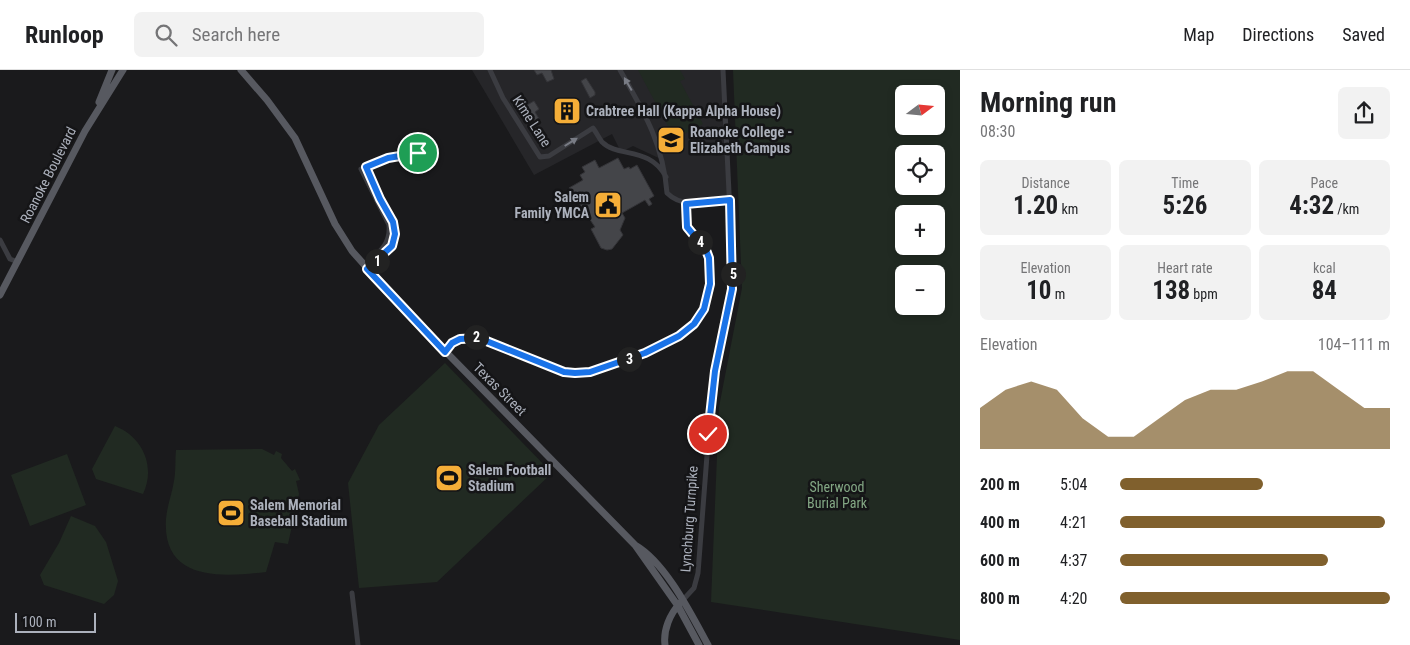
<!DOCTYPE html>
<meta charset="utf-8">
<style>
:root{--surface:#fff;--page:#f2f2f2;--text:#202124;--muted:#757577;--line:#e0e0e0;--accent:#80602d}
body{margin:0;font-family:"Roboto Condensed",sans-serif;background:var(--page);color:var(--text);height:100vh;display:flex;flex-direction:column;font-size:19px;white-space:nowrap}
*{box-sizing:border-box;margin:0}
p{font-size:16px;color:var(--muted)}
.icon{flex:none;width:28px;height:28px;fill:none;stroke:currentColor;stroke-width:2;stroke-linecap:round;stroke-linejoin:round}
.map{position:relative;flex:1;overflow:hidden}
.details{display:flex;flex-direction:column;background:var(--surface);width:450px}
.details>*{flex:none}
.needle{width:32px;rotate:74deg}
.tools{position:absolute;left:895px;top:15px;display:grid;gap:10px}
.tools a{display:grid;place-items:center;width:50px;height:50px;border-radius:8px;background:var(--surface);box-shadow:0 2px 8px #0003;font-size:25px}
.scale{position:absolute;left:15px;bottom:12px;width:81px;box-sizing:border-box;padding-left:5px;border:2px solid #acb1bc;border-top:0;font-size:14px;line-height:18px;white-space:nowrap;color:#acb1bc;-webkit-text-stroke:4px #151517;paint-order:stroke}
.pin{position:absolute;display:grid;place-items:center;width:42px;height:42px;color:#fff;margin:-21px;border:2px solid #fff;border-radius:50%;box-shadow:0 1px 5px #0007}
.km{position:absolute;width:25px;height:25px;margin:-12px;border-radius:50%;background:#222;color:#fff;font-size:14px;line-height:25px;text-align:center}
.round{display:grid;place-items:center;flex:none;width:52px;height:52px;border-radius:8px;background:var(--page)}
.summary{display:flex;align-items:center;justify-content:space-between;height:85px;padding:0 20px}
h1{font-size:28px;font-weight:700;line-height:38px}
.stats{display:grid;grid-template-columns:repeat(3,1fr);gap:8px;height:85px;padding:5px 20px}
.stats div{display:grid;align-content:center;border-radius:8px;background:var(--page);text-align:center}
.stats b{font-size:25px;font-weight:700}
.stats small{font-size:14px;font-weight:400}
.stats p{font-size:14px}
.chart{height:140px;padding:10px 20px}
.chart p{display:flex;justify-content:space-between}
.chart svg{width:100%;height:90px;margin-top:5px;fill:var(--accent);opacity:.7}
ul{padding:0 20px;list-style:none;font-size:16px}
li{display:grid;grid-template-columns:80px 60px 1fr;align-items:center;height:38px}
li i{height:12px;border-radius:6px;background:var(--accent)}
header{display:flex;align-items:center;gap:30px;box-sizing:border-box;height:70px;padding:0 25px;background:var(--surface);border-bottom:1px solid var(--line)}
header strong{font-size:24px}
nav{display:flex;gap:28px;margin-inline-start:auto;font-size:18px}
.search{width:350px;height:45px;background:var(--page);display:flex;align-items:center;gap:12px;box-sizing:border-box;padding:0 18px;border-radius:8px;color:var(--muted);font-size:19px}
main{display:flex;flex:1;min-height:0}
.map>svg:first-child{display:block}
.built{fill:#262629}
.green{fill:#212a22;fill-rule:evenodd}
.building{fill:#444549;stroke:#343438}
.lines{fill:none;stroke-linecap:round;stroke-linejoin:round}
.minor{stroke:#3b3c41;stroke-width:5}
.major{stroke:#575960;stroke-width:7}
.oneway{fill:#797c85}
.route-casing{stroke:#fff;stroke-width:10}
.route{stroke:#1a73e8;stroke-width:6}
.labels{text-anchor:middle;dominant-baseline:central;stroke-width:5;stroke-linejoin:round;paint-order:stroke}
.poi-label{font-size:14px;font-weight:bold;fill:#acb1bc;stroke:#151517;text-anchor:start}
.street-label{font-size:14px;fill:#acb1bc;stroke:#151517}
.park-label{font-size:14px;fill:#83a784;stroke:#151517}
</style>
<header>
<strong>Runloop</strong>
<div class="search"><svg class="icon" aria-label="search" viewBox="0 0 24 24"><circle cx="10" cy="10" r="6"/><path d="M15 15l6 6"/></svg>Search here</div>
<nav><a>Map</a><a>Directions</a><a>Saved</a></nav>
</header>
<main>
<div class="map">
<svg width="960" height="575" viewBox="0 0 960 575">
<rect width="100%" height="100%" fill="#1a1a1c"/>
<path class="built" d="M472,0h251l7,129 -40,5 -23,-11 -4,-33 -30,-14 -12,6 -9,-18 -78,41z"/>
<path class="green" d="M638,0h42l5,9 -5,2 23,43 -28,15z
M733,0h227v570l-249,-38 8,-195 23,-119zM904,24h32v32h-32zM904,84h32v32h-32zM904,144h32v32h-32zM904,204h32v32h-32z
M445,293l107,110 -115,109 -78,6 -11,-105 31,-58z
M115,356c28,11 41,41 28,68l-47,-15 -4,-10z
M262,379l12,6 2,-4 6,3 -1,4 11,13 3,-2 5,11 -4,1 3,13 -11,50 -13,-2 -9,30c-44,5 -104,10 -100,-53 1,-13 6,-25 8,-38 2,-10 1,-21 2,-31z
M67,384l19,51 -56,21 -19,-51z
M71,446l24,10 11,16 12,39 -4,14 -10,9 -60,-19 -4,-10 19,-32z"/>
<path class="building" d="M534,0h17l3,9 -7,3 -5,-9 -5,2z
M586,8l9,14v3l-5,3 -9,-17z
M567,30l9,16 -7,4 -1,-3 -3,1 -6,-10 3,-2 -2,-3z
M534,31l5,8 -4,3 6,10 -9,5 -10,-19z
M618,88l6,11 5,-2 1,2 7,-4 17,31 -5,3 3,5 -3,2 -4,-6 -23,13 3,5 -5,12 3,5 -11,14 -5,1 -6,-2 -10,-19 4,-2 -26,-39 14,-8 -3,-5 5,-3 -3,-5 13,-7 4,8z"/>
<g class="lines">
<path class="minor" d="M490,0l13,28 37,59 9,-1 44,-28c3,4 6,10 9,14 16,16 48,4 64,35
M620,0c24,42 43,73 47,123 17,17 42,8 63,6
M418 82a9 9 0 1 1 18 0a9 9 0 1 1-18 0Z
M366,97l14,32 13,23 2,12 -3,12 -25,23
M0,170l10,19 8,3
M364,196c14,-13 27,-21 25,-41l-28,-56 27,-11 30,-5
M445,282l7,-9 8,-4 19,-1 85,34c38,3 116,-25 137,-58 10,-15 11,-40 7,-56 -2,-13 -15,-17 -19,-28 -4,-7 -3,-18 -3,-26
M352,523l6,52
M682,531l12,-13 4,-15 13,-170 22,-129 -10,-204"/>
<path class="major" d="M241,0l26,30 28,38 40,86 17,27 49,55 234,239c31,18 56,69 73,100
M99,32l13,-32
M0,225l85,-164 38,-61
M635,475l43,61 21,39
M665,575c-2,-15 5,-31 15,-42"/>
</g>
<defs><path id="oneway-solid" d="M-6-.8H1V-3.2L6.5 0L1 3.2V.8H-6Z" transform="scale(1.25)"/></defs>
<g class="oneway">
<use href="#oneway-solid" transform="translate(628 14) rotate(-120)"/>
<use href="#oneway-solid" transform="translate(571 72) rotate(-32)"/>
</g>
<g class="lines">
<defs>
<path id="route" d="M418,83l-30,5 -22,9 14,32 13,23 2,12 -3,12 -25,23 78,83 7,-9 8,-4 19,-1 85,34 11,1 15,-1 55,-19 34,-17 15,-12 10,-15 6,-25 -1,-26 -3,-8 -19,-23 -1,-23 44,-4 2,89 -17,82 -7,63"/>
</defs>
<use href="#route" class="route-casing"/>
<use href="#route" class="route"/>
</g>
<defs>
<symbol id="building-square" viewBox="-11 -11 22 22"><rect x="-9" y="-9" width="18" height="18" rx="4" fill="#f5ae38" stroke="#151517"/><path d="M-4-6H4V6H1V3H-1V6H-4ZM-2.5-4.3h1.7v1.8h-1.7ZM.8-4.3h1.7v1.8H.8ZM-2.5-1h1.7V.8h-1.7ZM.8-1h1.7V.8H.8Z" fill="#111"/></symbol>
<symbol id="university-square" viewBox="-11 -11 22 22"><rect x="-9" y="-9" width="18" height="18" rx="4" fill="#f5ae38" stroke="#151517"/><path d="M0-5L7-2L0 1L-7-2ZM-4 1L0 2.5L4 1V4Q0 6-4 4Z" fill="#111"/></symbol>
<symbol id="civic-square" viewBox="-11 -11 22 22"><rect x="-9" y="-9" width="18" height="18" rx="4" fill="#f5ae38" stroke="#151517"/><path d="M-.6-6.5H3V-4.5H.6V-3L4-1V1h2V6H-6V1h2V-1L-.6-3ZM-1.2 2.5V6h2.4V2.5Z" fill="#111"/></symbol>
<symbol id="stadium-square" viewBox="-11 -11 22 22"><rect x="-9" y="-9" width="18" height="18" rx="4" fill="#f5ae38" stroke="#151517"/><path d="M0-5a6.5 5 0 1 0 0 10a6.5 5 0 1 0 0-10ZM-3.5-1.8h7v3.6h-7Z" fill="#111"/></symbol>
</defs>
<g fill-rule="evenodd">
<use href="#building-square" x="551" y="25" width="32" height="32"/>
<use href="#university-square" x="655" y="54" width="32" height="32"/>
<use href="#civic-square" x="592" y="119" width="32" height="32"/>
<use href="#stadium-square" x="433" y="392" width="32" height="32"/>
<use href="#stadium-square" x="215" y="427" width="32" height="32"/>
</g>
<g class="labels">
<g class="poi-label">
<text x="586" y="41">Crabtree Hall (Kappa Alpha House)</text>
<text x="690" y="62">Roanoke College -<tspan x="690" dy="16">Elizabeth Campus</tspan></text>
<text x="589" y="127" text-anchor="end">Salem<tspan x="589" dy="16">Family YMCA</tspan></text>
<text x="468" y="400">Salem Football<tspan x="468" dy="16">Stadium</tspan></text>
<text x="250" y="435">Salem Memorial<tspan x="250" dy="16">Baseball Stadium</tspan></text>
</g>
<g class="street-label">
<text transform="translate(532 51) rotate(57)">Kime Lane</text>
<text transform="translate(48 105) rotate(-63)">Roanoke Boulevard</text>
<text transform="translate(500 319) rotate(45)">Texas Street</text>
<text transform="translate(689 449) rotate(-86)">Lynchburg Turnpike</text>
</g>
<g class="park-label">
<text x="837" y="417">Sherwood<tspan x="837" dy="16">Burial Park</tspan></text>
</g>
</g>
</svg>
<div class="tools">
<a><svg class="needle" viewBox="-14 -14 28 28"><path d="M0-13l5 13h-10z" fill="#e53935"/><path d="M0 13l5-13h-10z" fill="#757577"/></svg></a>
<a><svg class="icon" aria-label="locate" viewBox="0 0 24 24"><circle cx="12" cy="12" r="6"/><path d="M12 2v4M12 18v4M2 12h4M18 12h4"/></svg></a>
<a>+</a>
<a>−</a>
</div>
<div class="scale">100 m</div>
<div class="pin" style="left:418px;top:83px;background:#1e9e55"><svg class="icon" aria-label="arrive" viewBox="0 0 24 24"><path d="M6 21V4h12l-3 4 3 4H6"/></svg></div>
<div class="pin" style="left:708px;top:364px;background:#d93025"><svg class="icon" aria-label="check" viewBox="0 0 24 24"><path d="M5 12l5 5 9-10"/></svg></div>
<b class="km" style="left:377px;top:191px">1</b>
<b class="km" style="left:476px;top:267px">2</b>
<b class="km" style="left:629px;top:289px">3</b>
<b class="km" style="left:700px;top:172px">4</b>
<b class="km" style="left:733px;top:204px">5</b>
</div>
<section class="details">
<div class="summary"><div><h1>Morning run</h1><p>08:30</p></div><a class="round"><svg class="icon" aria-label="share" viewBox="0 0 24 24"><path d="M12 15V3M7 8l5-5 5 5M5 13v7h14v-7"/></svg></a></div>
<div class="stats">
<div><p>Distance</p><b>1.20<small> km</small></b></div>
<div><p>Time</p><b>5:26</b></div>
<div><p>Pace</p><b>4:32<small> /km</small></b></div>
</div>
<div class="stats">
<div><p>Elevation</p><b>10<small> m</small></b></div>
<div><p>Heart rate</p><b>138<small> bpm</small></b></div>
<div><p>kcal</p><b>84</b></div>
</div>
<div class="chart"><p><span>Elevation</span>104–111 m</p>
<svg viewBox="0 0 160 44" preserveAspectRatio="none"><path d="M0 44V24L10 15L20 11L30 15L40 29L50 38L60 38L70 29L80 20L90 15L100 15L110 11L120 6L130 6L140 15L150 24L160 24V44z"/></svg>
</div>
<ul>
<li><b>200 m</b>5:04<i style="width:53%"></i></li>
<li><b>400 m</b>4:21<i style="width:98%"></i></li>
<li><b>600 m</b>4:37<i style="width:77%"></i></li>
<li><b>800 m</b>4:20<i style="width:100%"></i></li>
</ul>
</section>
</main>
